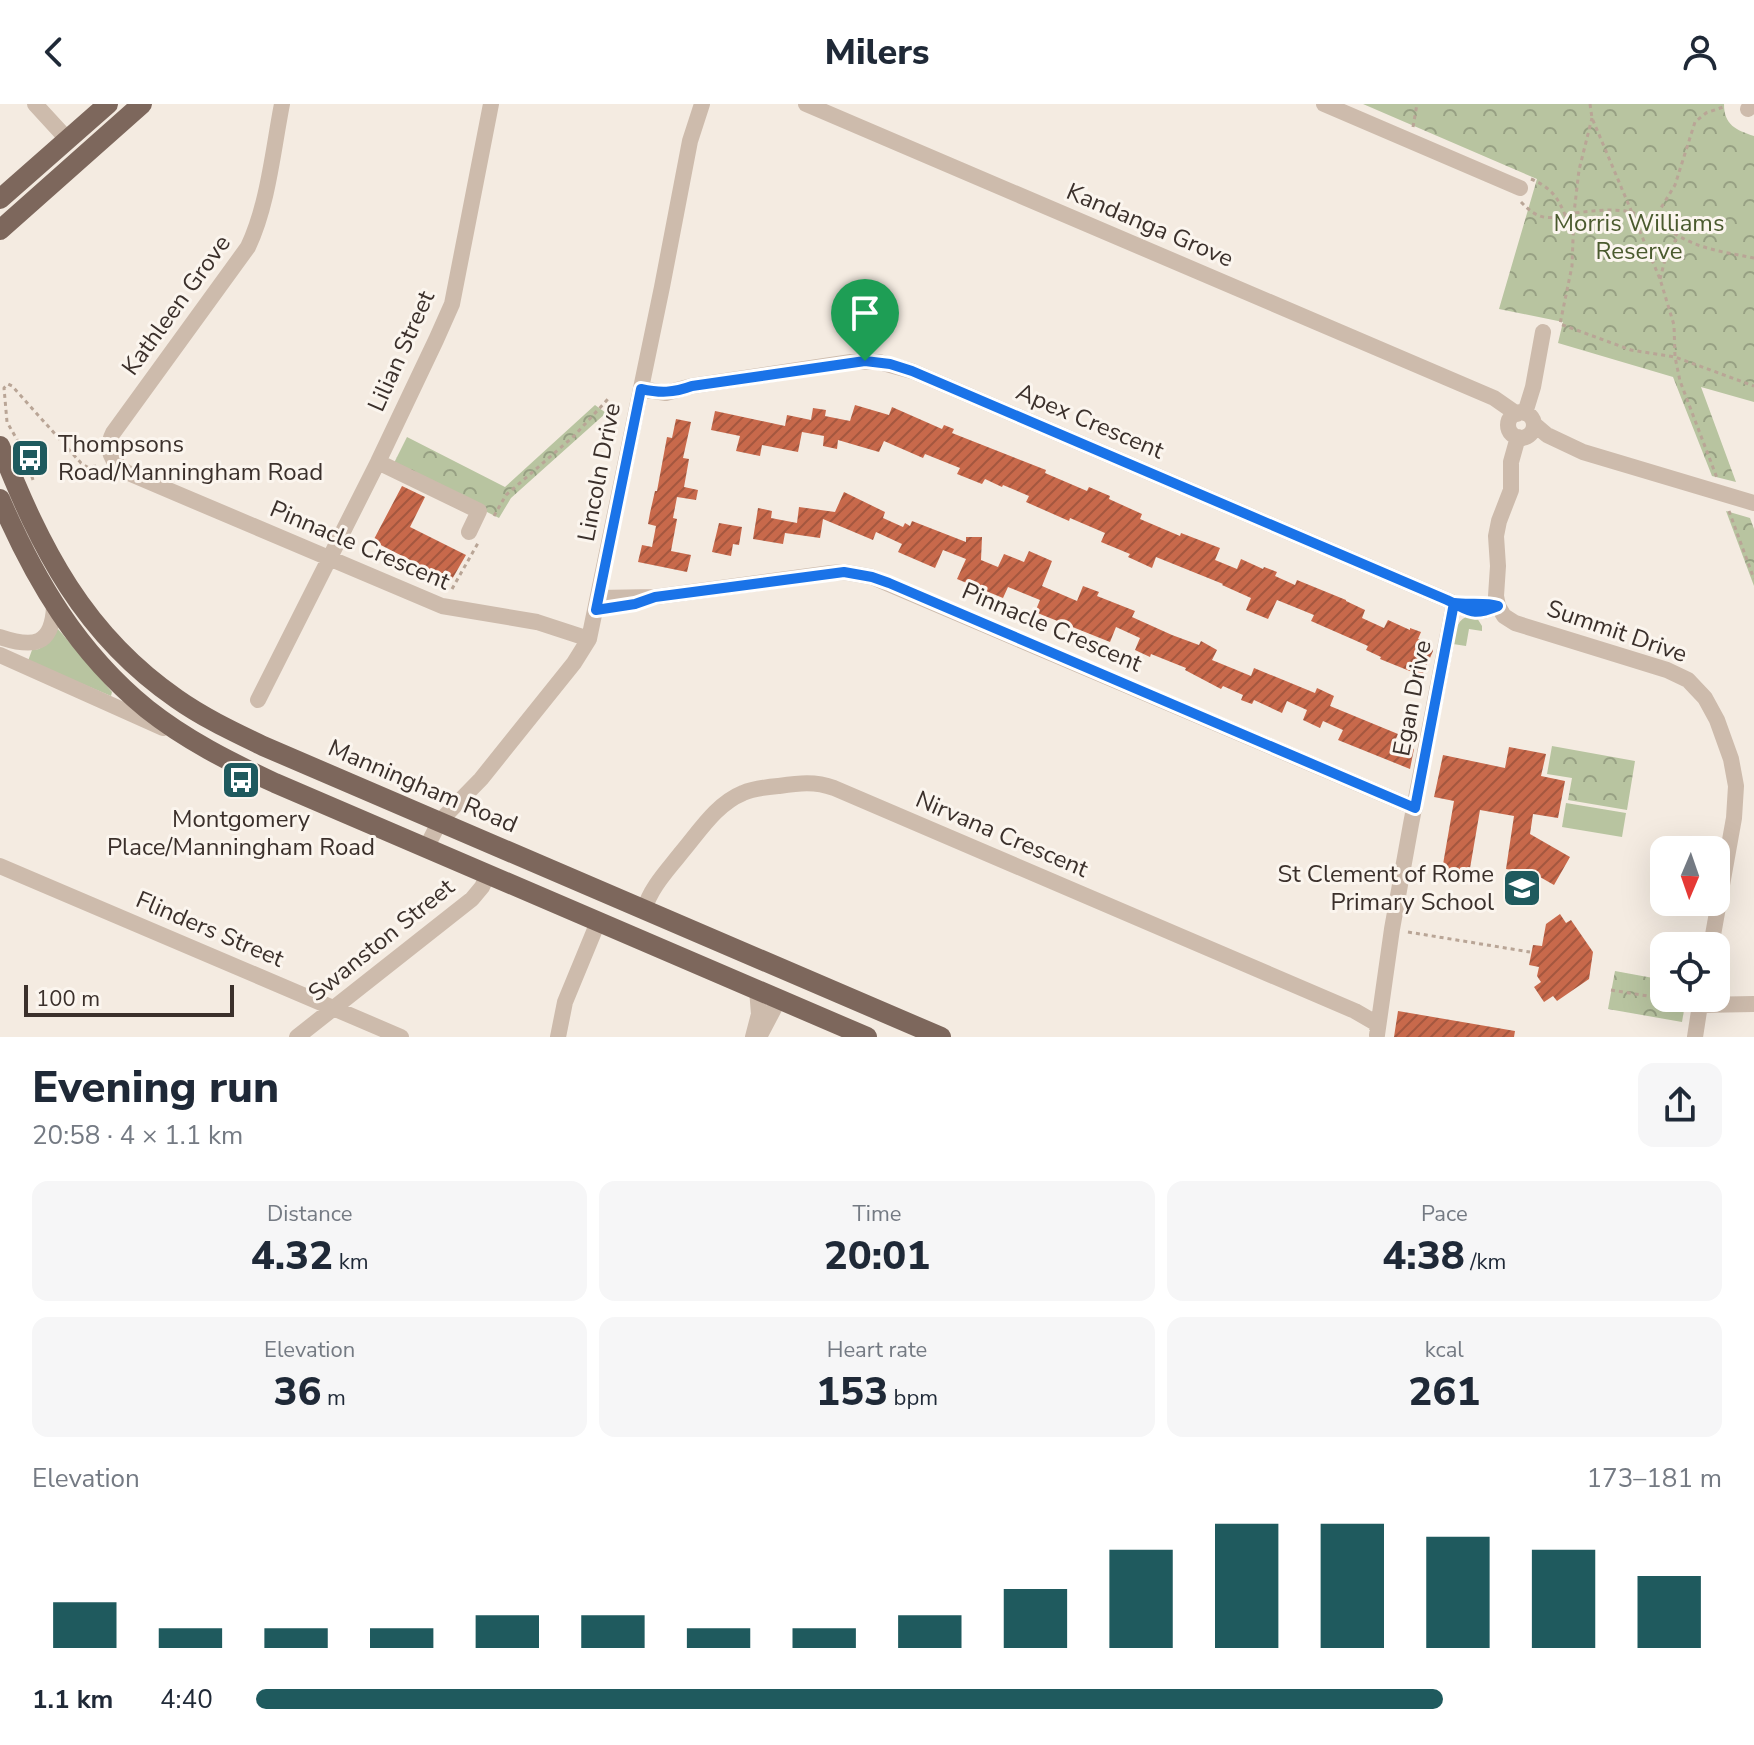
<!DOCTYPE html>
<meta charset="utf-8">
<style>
:root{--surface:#fff;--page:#f6f6f7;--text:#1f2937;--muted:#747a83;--accent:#1f5a5e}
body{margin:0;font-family:"Nunito Sans",sans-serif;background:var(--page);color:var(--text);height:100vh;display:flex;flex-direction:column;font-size:30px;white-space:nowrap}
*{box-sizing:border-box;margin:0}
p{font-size:26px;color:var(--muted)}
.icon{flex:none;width:44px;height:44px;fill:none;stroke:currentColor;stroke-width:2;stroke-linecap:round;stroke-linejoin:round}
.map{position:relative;height:933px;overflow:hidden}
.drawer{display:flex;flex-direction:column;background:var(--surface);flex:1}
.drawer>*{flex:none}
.needle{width:52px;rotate:182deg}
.controls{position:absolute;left:1650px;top:732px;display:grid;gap:16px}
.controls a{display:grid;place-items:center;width:80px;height:80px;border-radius:16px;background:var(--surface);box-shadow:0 8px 32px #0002;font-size:40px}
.scale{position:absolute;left:24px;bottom:20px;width:210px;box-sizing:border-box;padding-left:8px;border:4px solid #3b302b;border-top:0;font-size:22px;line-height:28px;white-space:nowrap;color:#3b302b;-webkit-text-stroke:6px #fbf5ee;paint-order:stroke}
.pin{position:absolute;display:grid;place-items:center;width:68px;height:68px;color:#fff;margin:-82px -34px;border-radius:50% 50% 50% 0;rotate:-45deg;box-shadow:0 0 8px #0007}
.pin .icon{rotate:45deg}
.round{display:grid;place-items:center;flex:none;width:84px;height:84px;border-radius:16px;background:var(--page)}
.summary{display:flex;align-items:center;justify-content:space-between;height:136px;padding:0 32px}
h1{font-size:44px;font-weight:800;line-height:60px}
.figures{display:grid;grid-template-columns:repeat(3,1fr);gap:12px;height:136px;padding:8px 32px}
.figures div{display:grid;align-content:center;border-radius:16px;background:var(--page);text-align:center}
.figures b{font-size:40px;font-weight:800}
.figures small{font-size:22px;font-weight:400}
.figures p{font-size:22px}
.chart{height:224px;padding:16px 32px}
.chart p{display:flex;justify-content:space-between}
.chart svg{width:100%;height:144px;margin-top:8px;stroke:var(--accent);stroke-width:6}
ul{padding:0 32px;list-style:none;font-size:26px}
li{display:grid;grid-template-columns:128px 96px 1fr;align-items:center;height:60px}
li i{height:20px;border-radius:10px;background:var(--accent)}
header{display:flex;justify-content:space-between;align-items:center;height:104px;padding:0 32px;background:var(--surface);font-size:36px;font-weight:800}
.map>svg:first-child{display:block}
.grass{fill:#b8c4a0}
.park{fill:url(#park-crowns)}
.building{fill:url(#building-hatch)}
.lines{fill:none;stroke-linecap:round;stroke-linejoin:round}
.path{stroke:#b9a596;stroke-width:3;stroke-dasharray:4 4;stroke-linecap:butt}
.minor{stroke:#cdbbac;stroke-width:16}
.major{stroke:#7d675c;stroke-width:20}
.route-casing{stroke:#fff;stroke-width:16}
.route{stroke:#1a73e8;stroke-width:10}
.labels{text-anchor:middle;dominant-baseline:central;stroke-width:6;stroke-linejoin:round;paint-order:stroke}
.park-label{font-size:24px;fill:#4a5a2e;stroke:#fbf5ee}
.street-label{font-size:24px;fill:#3b302b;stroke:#fbf5ee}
.poi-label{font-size:24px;fill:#3b302b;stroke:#fbf5ee;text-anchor:start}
</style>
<header><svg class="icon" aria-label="back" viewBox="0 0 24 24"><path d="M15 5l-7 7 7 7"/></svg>Milers<svg class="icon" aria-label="person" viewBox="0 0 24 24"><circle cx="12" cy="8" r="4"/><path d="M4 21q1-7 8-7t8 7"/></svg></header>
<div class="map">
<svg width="1754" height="933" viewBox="0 0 1754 933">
<defs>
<pattern id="park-crowns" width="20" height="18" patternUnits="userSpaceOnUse" patternTransform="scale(2)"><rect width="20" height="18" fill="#b8c4a0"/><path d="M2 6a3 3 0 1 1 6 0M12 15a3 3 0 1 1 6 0" fill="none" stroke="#97a083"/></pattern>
<pattern id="building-hatch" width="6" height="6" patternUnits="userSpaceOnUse" patternTransform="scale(2)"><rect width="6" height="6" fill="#c8694b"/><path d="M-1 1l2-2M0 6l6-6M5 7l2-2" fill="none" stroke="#a4573f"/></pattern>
</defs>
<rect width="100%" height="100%" fill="#f4ebe1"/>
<path class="grass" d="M1466,513l11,1 5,8v5l-13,-2 -3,17 -13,-2c2,-10 3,-23 13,-27z
M58,525l54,63 -1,4 -83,-35 4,-11 7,-1z
M1566,699l60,10 -4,24 -60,-10z"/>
<path class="park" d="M1363,0h361c0,21 12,26 30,32v266l-53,-15 35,95 -24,-6 -39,-99 -115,-34 5,-21 -64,-13 38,-130z
M595,301l11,8 -95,85 -12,20 -106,-53 14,-28 98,50z
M1726,407l24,7 4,11v57z
M1552,642l83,15 -8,49 -59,-10 4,-22 -25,-4z
M1615,867l49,9v18h22l-4,24 -74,-13z"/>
<path class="building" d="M855,301l34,10 3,-8 50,22 2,-4 10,4 -2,4 94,37 -1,3 42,18 2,-4 21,9 -1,3 33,15 -2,5 40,17 1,-3 39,15 -5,12 22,9 4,-10 22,10 1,-2 13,5 -2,4 20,9 2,-5 49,20v1l19,9 -3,8 22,10 4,-8 22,10v-2l11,4 -3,7 12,5 3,7 -11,25 -42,-17 1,-2 -15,-7 2,-4 -57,-25 3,-6 -37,-15 -9,19 -22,-9 5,-12 -29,-13 1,-1 -67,-27 -4,11 -24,-11 2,-3 -29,-12 4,-9 -35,-15 -1,3 -43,-19 3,-6 -26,-11 -1,2 -17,-8 -3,5 -25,-10 3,-6 -35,-14 -2,4 -39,-17 -5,11 -41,-12 -1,9 -14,-3 1,-10 -22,-4 -4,20 -36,-7 -2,11 -24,-5 4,-15 -29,-6 4,-19 70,15 2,-11 24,5 2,-12 13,2 -1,6 25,5z
M676,315l15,3 -8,36 6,1 -5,28 14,3 -2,10 -19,-3 -4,21 4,1 -6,32 20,4 -4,17 -49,-10 4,-17 10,2 4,-21 -8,-2 2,-11 5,-22h2l10,-54 5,1z
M402,382l23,11 -15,30 56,28 -15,26 -78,-40z
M844,388l41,20 -2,6 20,9 2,-4 5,3 2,-5 54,21v-5h16l-1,23 17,7 6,-13 20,8 5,-11 23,10 -10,25 35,15 6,-15 16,6 -2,4 38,15 -3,6 40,18 27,10 2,-4 16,9 -5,10 39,16 3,-8 61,25 2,-5 17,8 -4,10 68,28 -3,7 19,8 -4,20 -72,-29 5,-10 -20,-9 -3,7 -17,-8 4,-10 -20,-9 -5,12 -28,-13 -2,4 -11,-4 2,-5 -20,-9 -2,3 -36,-19 1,-2 -35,-14 -1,3 -15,-7 5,-12 -24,-11 -6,15 -75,-30 5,-12 -32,-13 -5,11 -46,-19 9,-20 -23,-9 -8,18 -37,-16 4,-8 -26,-12 -3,8 -50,-21 -3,19 -35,-5 -2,11 -30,-5 5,-31 14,3 -1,7 26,5 2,-16 36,5z
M719,419l23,4 -3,18 -6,-1 -2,12 -19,-4z
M1509,643l37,7 -5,22 24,5 -7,37 -25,-4 -3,20 40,23 -16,28 -21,-12 -27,-4 8,-53 -34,-6 -11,64 -27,-4 12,-69 -20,-4 9,-42 62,13z
M1560,810l6,9 5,-3 22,32 -4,27 -32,22 -4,-5 -9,6 -10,-15 7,-5 -4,-6 2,-9 -10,-2 4,-20 9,1 4,-22z
M1398,907l117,20 -1,6h-120z"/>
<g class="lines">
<path class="path" d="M1590,0l2,14 68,161 14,46 1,32 5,24 37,97
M1413,23l4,-23
M1531,75c19,8 27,18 34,36
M1521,98c18,19 28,18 53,11l5,-43 13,-52
M1653,117l22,-36 20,-63 11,-9 20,-7
M1754,154c-20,-4 -42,-7 -61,-15 -20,-8 -36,-22 -56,-29 -20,-7 -43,-3 -63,-1l-2,53 -12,58 71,26 44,7 79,29
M1660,175l7,-27 11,-15
M33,376l-9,-28 -17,-30 -3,-34 4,-4 4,2 69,77 6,4 13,-1
M1729,407l25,68
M494,412l12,-21 68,-59 34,-37
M452,485l26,-46
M1408,828l122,20
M1611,886l73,12"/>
<path class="minor" d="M35,0l33,36
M282,0c-9,46 -14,101 -34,143l-135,186c-8,16 -2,29 13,39l316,134 95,16 52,17
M806,0l688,294 23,16
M1324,0l196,84
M1748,5l4,-5
M641,285l25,4 26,-7 159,-24h28l33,9 542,232c20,11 23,11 44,3
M1508 321a13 13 0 1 1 26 0a13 13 0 1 1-26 0Z
M1525,309l8,-26 10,-55
M1534,320l13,11 36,17 171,51
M1518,333l-7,25v28l-12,31 -3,15 2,30 -2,30 2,10 6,10 11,7 152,47 21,10 17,18 12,22 14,39 5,27 -2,32 -23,128
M378,358l101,49 -10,21
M598,494l57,-1 176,-24 13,-1 28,5 543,231
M0,533c33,11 52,9 54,-30
M0,551l163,73
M258,596l120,-238 58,-122 16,-36 39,-200
M426,744l14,-27 41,-42 93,-116 15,-24 73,-352 28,-146 12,-37
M0,762l401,171
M644,806c7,-23 23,-39 37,-57 18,-21 35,-49 62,-60 11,-5 24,-6 36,-7 20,-3 36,-5 55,2l521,223 19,11 3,5
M1700,901l54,-1
M1377,931l15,-106 19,-105 43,-221
M297,933l175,-138 10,-12 6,-13
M558,933l7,-35 33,-80
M753,933l6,-23 -2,-25
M759,933l20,-38
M1695,933l6,-39"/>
<path class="major" d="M0,95l108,-95
M0,126l142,-126
M0,342c41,103 83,188 177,253 27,19 57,33 86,47l678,291
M0,395c35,81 77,153 147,210 39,31 83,53 128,74l592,254"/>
</g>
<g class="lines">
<defs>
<path id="route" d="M865,257l-173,25c-19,7 -32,7 -51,3l-45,221 39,-6 20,-7 189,-25 28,5 17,6 526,225 39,-205c14,2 32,-1 44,3 -27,11 -27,5 -51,-6l-535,-229 -22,-7 -25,-3"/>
</defs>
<use href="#route" class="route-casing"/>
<use href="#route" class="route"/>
</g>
<defs>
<symbol id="bus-square" viewBox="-11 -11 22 22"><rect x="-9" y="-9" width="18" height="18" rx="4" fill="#1f5a5e" stroke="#fbf5ee"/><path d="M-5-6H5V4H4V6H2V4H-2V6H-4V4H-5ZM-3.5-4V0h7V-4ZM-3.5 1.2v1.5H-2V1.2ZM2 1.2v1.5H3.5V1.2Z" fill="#fff"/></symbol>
<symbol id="school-square" viewBox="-11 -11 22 22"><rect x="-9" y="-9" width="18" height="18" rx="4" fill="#1f5a5e" stroke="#fbf5ee"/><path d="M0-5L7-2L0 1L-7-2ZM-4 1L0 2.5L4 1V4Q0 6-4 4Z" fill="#fff"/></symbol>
</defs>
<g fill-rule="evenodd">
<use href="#bus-square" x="8" y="332" width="44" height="44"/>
<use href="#bus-square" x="219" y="654" width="44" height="44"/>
<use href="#school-square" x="1500" y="762" width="44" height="44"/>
</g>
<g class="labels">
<g class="park-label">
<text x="1639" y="119">Morris Williams<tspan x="1639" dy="28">Reserve</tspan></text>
</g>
<g class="street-label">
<text transform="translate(1150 121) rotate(23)">Kandanga Grove</text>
<text transform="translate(176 201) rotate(-54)">Kathleen Grove</text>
<text transform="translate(401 247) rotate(-66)">Lilian Street</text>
<text transform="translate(1090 317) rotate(23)">Apex Crescent</text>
<text transform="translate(599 368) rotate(-79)">Lincoln Drive</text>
<text transform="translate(360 441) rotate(23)">Pinnacle Crescent</text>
<text transform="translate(1052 523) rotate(23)">Pinnacle Crescent</text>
<text transform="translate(1617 527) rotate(19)">Summit Drive</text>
<text transform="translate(1412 594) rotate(-79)">Egan Drive</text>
<text transform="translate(423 682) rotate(23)">Manningham Road</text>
<text transform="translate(1002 730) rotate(23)">Nirvana Crescent</text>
<text transform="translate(210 825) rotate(23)">Flinders Street</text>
<text transform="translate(381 836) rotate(-39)">Swanston Street</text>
</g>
<g class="poi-label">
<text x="58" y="340">Thompsons<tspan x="58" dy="28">Road/Manningham Road</tspan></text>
<text x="241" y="715" text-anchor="middle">Montgomery<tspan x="241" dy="28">Place/Manningham Road</tspan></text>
<text x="1494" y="770" text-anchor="end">St Clement of Rome<tspan x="1494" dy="28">Primary School</tspan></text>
</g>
</g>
</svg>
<div class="controls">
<a><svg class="needle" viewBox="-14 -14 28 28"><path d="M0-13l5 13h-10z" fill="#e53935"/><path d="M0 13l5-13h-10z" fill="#747a83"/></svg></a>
<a><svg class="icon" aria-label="locate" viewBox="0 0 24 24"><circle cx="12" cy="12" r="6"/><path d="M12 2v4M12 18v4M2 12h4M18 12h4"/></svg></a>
</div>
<div class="scale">100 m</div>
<div class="pin" style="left:865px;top:257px;background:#1e9e55"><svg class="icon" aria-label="arrive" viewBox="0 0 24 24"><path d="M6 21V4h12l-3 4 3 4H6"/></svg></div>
</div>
<section class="drawer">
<div class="summary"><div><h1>Evening run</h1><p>20:58 · 4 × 1.1 km</p></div><a class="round"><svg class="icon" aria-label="share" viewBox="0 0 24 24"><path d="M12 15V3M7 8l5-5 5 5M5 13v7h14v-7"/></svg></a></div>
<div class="figures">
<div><p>Distance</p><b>4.32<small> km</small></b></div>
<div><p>Time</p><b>20:01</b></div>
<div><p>Pace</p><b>4:38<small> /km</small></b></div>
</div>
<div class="figures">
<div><p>Elevation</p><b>36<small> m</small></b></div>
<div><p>Heart rate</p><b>153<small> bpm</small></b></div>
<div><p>kcal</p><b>261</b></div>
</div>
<div class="chart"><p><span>Elevation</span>173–181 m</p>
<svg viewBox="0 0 160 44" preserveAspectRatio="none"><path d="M5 44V30M15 44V38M25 44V38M35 44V38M45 44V34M55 44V34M65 44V38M75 44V38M85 44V34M95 44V26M105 44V14M115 44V6M125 44V6M135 44V10M145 44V14M155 44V22"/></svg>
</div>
<ul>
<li><b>1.1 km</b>4:40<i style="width:81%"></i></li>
</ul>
</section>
